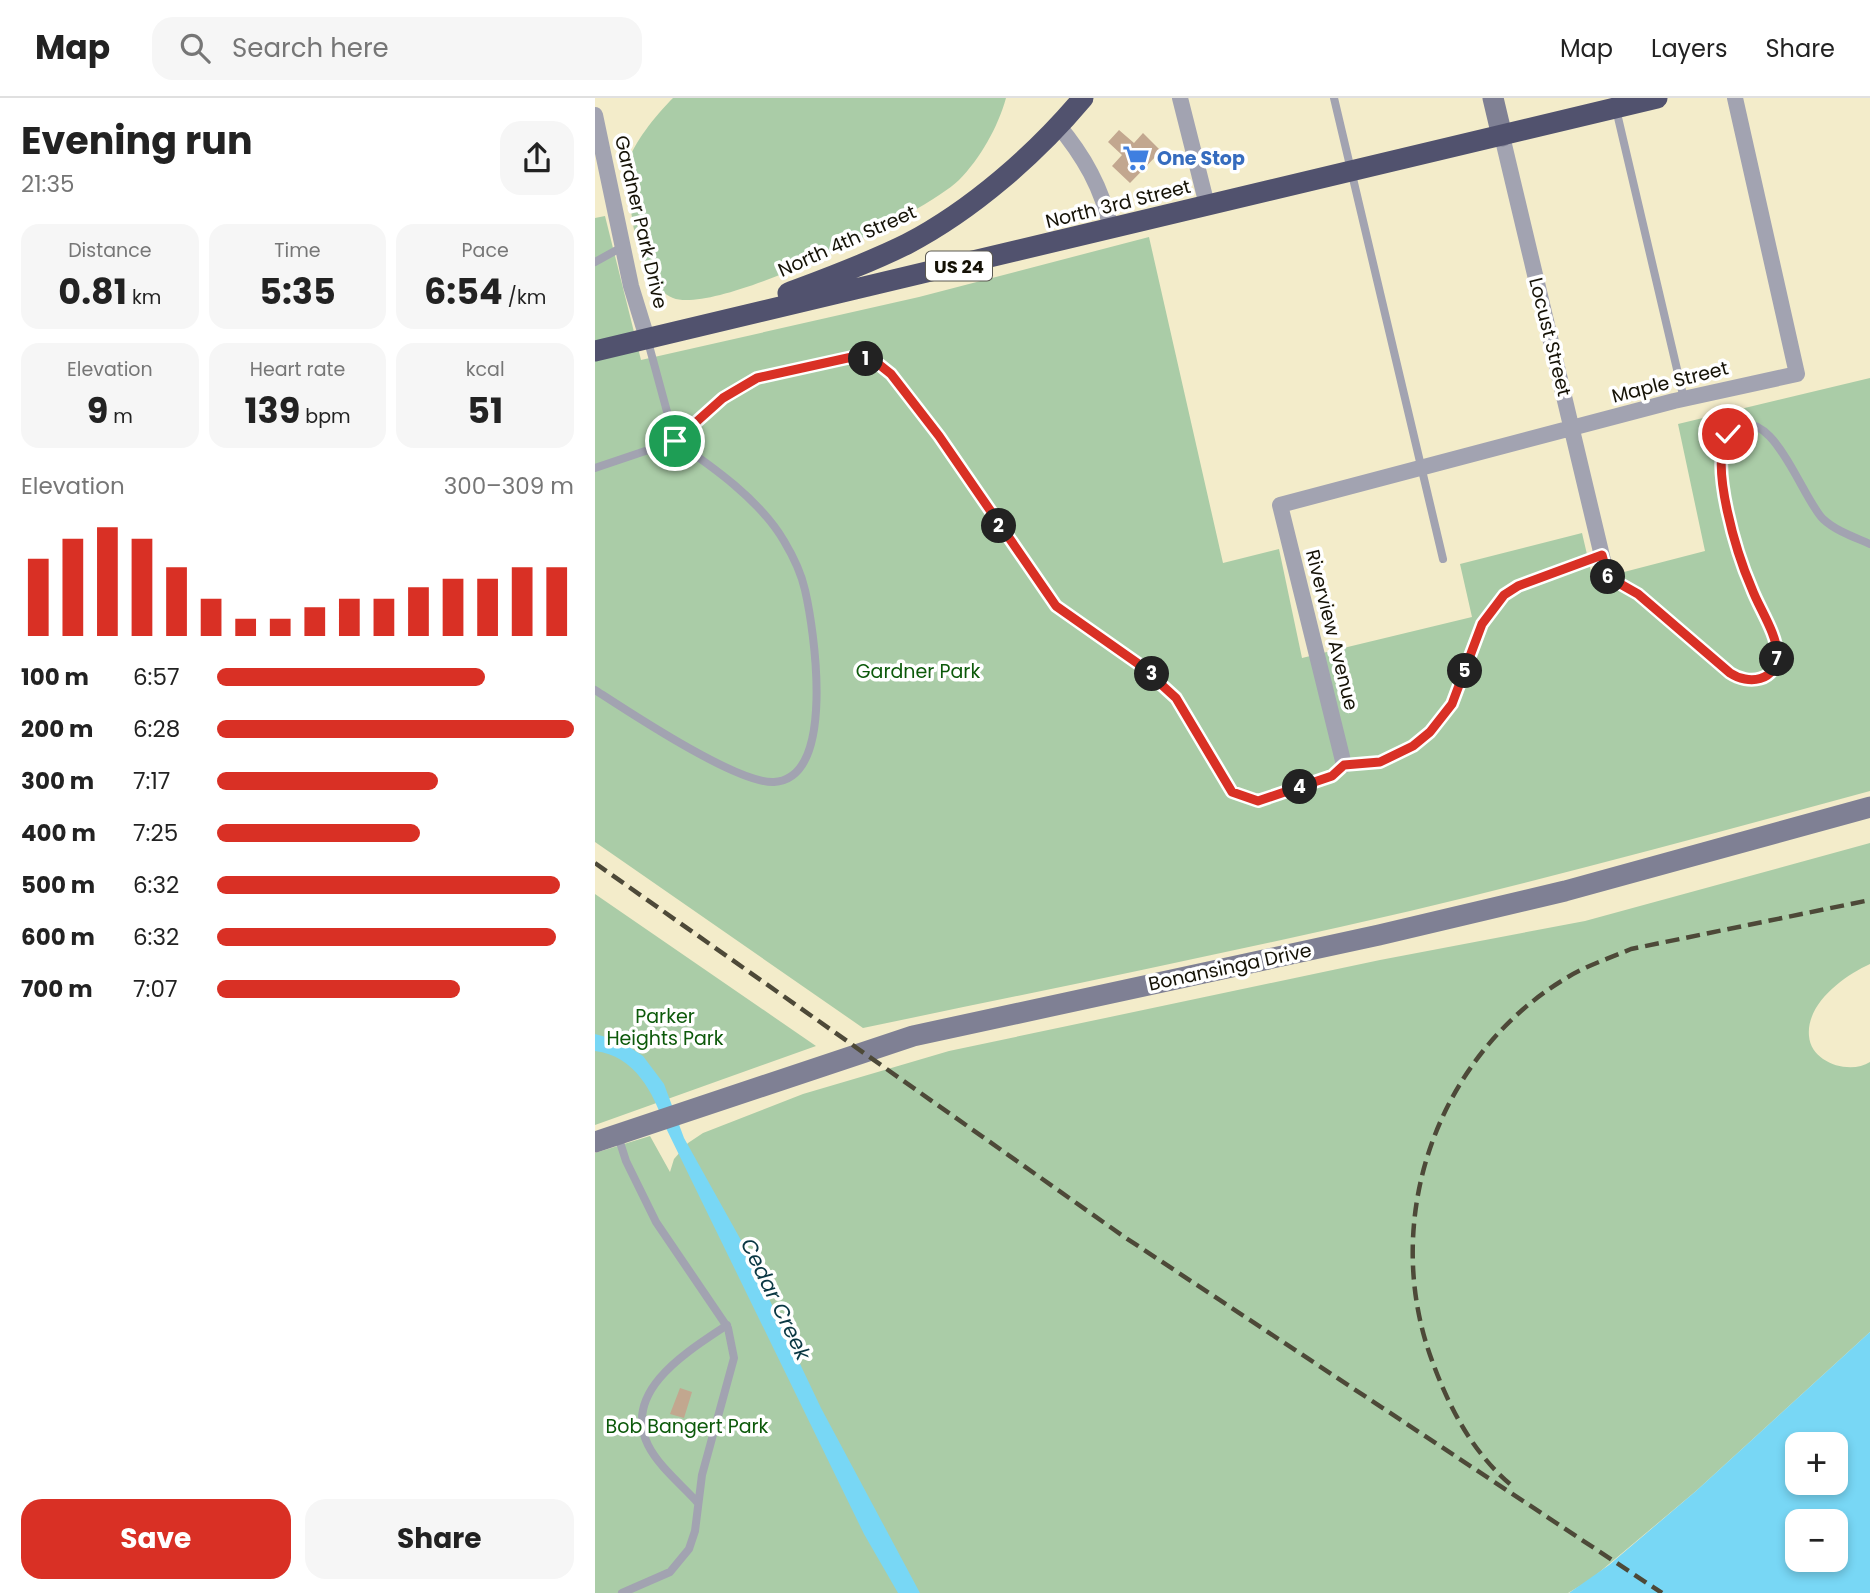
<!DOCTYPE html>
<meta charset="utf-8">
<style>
:root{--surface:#fff;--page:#f6f6f6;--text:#222;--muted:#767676;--line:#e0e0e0;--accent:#d93025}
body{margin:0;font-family:Poppins,sans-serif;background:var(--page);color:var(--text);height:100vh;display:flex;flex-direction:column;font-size:26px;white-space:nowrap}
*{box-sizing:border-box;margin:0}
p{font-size:23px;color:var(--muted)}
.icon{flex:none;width:38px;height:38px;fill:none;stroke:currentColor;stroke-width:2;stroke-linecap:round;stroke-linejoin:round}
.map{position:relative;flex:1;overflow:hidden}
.panel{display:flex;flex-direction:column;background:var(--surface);width:595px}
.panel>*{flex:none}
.controls{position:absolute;left:1190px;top:1334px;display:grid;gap:14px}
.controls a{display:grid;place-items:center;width:63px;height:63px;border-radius:14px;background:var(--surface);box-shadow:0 4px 10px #0003;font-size:35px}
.pin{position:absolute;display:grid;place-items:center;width:60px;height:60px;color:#fff;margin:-30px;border:4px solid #fff;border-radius:50%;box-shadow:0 2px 7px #0007}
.km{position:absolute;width:35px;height:35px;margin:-18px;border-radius:50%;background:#222;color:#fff;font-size:19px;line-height:35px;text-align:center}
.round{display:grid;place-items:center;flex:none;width:74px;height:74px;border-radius:21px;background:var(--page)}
.summary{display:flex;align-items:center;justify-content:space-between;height:119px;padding:0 21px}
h1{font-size:38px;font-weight:700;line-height:52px}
.figures{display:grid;grid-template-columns:repeat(3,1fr);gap:10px;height:119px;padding:7px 21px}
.figures div{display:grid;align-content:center;border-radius:18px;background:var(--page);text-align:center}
.figures b{font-size:35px;font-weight:700}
.figures small{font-size:19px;font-weight:400}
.figures p{font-size:19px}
.chart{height:196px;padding:14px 21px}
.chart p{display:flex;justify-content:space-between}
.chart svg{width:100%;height:126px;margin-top:7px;stroke:var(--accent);stroke-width:6}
.action{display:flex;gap:14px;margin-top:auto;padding:14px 21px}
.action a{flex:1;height:80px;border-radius:21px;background:var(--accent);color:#fff;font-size:28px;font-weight:700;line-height:80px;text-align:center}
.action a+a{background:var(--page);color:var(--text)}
ul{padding:0 21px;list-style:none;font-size:23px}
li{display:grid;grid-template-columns:112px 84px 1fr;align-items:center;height:52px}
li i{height:18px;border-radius:9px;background:var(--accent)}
header{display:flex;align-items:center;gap:42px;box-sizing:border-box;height:98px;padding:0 35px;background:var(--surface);border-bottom:2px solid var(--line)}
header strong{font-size:33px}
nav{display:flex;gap:38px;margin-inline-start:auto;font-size:24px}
.search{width:490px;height:63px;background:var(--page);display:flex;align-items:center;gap:18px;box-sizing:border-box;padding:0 24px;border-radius:21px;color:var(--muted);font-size:26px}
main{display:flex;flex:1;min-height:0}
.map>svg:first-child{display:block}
.green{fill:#aacca7}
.water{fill:#78d7f5;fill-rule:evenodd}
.building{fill:#c2a78f}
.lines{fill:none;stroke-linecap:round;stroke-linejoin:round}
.lane{stroke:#a2a3b1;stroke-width:8}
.street{stroke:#a2a3b1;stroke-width:16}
.secondary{stroke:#7f8094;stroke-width:21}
.highway{stroke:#51526e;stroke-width:21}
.rail{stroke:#4d4938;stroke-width:4.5;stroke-dasharray:14 7;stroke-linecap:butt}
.route-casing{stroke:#fff;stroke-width:14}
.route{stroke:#d93025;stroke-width:9}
.labels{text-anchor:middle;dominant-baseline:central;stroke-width:7;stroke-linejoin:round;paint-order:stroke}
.shield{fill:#fff;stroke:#5b5951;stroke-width:2}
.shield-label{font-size:18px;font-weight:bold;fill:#151206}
.shop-label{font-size:19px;font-weight:bold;fill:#366cbe;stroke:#fff;text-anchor:start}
.street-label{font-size:19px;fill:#151206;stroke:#fff}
.park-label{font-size:19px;fill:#0c590a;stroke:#fff}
.water-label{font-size:21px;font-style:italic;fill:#093743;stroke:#fff}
</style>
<header>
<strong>Map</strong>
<div class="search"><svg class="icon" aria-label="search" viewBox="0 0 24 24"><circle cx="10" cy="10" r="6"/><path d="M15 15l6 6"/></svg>Search here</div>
<nav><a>Map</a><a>Layers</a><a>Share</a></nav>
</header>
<main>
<section class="panel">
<div class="summary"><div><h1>Evening run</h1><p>21:35</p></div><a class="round"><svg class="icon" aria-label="share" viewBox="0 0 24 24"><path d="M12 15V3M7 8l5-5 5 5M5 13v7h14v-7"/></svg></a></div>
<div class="figures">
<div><p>Distance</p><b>0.81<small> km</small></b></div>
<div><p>Time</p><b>5:35</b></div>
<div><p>Pace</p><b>6:54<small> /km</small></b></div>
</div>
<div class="figures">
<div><p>Elevation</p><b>9<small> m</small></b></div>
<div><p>Heart rate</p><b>139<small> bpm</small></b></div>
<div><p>kcal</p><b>51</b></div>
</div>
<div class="chart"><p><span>Elevation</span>300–309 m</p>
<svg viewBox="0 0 160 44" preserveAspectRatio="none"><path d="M5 44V17M15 44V10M25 44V6M35 44V10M45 44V20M55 44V31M65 44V38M75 44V38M85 44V34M95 44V31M105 44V31M115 44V27M125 44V24M135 44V24M145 44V20M155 44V20"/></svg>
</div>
<ul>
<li><b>100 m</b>6:57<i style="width:75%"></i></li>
<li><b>200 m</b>6:28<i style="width:100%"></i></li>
<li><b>300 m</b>7:17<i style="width:62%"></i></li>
<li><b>400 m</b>7:25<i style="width:57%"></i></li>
<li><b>500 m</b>6:32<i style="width:96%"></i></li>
<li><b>600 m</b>6:32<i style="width:95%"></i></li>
<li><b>700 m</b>7:07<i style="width:68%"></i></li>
</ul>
<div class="action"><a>Save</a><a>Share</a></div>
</section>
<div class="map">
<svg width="1275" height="1495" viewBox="0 0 1275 1495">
<rect width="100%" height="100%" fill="#f3ecca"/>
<path class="green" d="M78,0h333c-8,29 -26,61 -47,82 -35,34 -243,136 -286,118 -35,-16 -40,-71 -44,-104 -1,-7 -5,-19 -3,-26 6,-24 30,-53 47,-70z
M10,118l36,144 278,-63 230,-60 74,326 56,-14 23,109 170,-41 -12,-53 122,-31 11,47 112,-29 -27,-127 192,-46v413c-153,42 -306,83 -460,120 -182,42 -365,79 -547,117l-268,-186v-624z
M1275,745v121c-26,12 -64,39 -61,72 2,27 41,39 61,26v270l-174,159 -106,89 -22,13h-973v-440l55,-17 20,36 4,-13 14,-16 15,-10 100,-39 146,-43 431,-91 205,-39z
M0,796l221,152 -221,79z"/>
<path class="water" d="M0,936l25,7 23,15 21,28 20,54 58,104 79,166 99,185h-22l-34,-59 -199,-408c-12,-34 -30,-70 -70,-75z
M1275,1234v261h-301l40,-28 87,-74zM1202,1346h39v38h-39zM1202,1423h39v38h-39z"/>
<path class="building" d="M524,32l15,13 9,-10 18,18 -31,32 -18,-17 10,-11 -14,-13z
M85,1290l12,4 -8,26 -14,-4z"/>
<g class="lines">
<path class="lane" d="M739,0l109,461
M1021,11l68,290
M0,164l29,-16
M52,240l28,103 67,-56 15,-7 95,-21c13,2 25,4 35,12 14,12 25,31 36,46 41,54 75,113 114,168 36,50 102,66 139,114 23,31 42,101 82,104l74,-25 12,-11 36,-3 33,-17 17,-13 22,-28 30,-80 22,-29 14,-9 84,-31
M0,370l80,-27c38,26 85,59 109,100 9,15 17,31 21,49 9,39 32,188 -31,192 -37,2 -145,-70 -179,-92
M1012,479l31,17 101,84 18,3c15,-7 21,-17 19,-34 -23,-55 -43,-107 -52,-167 -3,-16 -8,-38 7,-50 40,-31 70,67 92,89 13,12 31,18 47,25
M23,1038l8,25 30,61 72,106 6,30 -32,117 -7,56 -6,18 -19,23 -48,21
M103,1405c-16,-18 -39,-36 -50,-58 -27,-55 42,-95 79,-120"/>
<path class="street" d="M585,0l27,107
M0,17l36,171 16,52
M462,26c27,32 45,64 54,105
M907,38l105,441
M749,667l-64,-260 394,-104 123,-27 -62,-276"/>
<path class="secondary" d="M898,0l9,38
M0,1044l318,-106 466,-101 186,-44 305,-84"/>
<path class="highway" d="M193,195c40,-15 81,-30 119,-49 65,-34 129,-90 176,-146
M0,253l1062,-253"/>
<path class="rail" d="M0,765l528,373 539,357
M915,1386c-40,-34 -63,-81 -80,-129 -49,-140 9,-302 138,-378 20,-12 42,-19 63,-28l239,-49"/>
</g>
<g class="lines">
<defs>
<path id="route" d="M80,343l48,-43 34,-20 95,-21 24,5 15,12 48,62 117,170 84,59 36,33 56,94 26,9 74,-25 12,-11 36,-3 33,-16 17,-14 22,-28 30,-80 22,-29 14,-9 84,-31 6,22 30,17 92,79c18,12 47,9 47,-19 0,-20 -18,-46 -25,-65 -14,-32 -44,-125 -24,-155"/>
</defs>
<use href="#route" class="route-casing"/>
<use href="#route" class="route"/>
</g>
<defs>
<symbol id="supermarket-bare" viewBox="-9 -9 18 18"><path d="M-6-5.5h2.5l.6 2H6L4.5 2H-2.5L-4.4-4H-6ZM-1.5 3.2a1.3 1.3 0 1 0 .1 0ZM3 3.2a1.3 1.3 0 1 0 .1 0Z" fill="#3f7fe0" stroke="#fff" stroke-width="2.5" paint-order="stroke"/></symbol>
</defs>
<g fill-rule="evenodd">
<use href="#supermarket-bare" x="522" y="41" width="38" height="38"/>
</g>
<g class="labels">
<rect class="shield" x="331" y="153.5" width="66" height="29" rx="5"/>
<g class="shield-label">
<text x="364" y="168">US 24</text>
</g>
<g class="shop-label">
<text x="562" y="60">One Stop</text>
</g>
<g class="street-label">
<text transform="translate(523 106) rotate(-14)">North 3rd Street</text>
<text transform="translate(46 124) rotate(77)">Gardner Park Drive</text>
<text transform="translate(252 143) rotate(-24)">North 4th Street</text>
<text transform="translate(955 239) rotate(76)">Locust Street</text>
<text transform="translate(1075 284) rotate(-14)">Maple Street</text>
<text transform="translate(737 532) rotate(76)">Riverview Avenue</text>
<text transform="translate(635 869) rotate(-12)">Bonansinga Drive</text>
</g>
<g class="park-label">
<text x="323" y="573">Gardner Park</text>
<text x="70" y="918">Parker<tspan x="70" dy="22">Heights Park</tspan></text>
<text x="92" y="1328">Bob Bangert Park</text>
</g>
<g class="water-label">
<text transform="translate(181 1201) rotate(64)">Cedar Creek</text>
</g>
</g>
</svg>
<div class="controls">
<a>+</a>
<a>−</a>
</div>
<div class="pin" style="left:80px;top:343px;background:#1e9e55"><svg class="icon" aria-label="arrive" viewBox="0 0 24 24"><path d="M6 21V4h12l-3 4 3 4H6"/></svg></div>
<div class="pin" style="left:1133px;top:336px;background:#d93025"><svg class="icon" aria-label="check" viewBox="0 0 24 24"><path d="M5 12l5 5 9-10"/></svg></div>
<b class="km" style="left:271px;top:261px">1</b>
<b class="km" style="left:404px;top:428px">2</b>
<b class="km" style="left:557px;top:576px">3</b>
<b class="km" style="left:705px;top:689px">4</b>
<b class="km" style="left:870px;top:573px">5</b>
<b class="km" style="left:1013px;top:479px">6</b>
<b class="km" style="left:1182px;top:561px">7</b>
</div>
</main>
